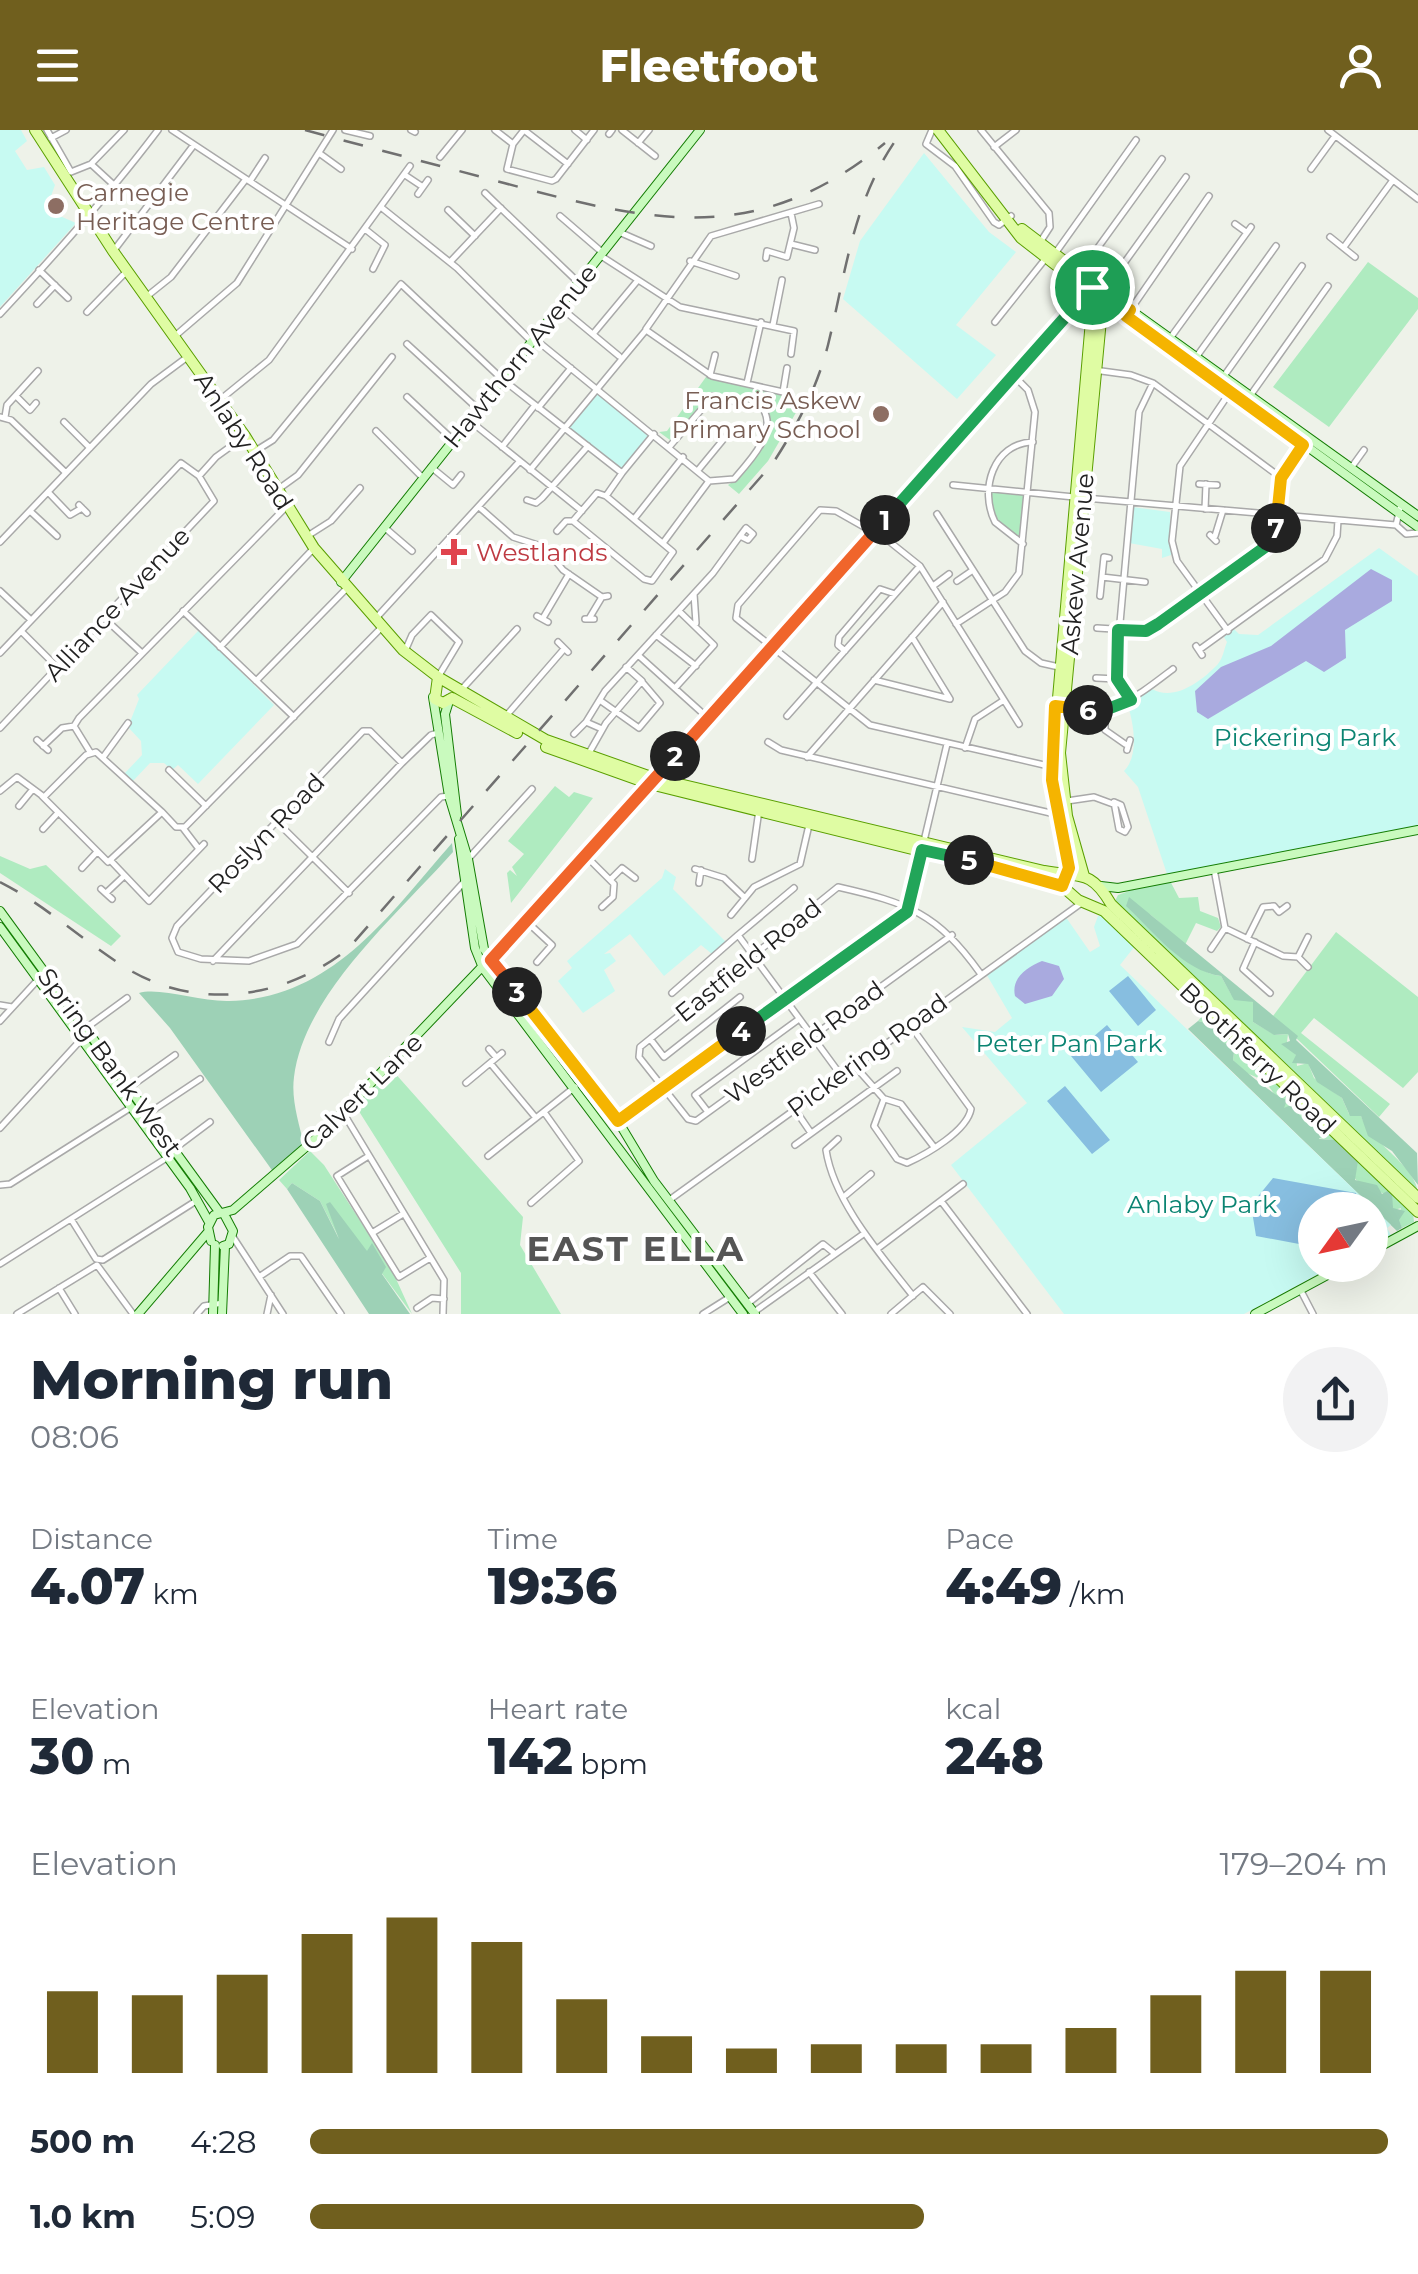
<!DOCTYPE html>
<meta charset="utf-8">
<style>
:root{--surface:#fff;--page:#f2f2f3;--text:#1f2937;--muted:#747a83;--accent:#705f1e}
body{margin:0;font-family:Montserrat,sans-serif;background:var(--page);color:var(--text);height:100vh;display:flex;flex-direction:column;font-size:38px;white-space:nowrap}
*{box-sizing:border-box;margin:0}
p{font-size:32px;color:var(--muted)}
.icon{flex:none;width:55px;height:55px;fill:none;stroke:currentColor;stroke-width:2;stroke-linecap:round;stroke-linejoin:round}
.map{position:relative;height:1184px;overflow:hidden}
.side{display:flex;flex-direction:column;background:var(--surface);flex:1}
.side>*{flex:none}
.needle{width:65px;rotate:237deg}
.fabs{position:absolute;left:1298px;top:1062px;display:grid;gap:20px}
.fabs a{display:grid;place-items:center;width:90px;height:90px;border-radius:50%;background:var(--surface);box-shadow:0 10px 40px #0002;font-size:50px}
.pin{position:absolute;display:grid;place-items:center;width:85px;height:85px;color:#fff;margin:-42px;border:5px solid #fff;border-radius:50%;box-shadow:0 2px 10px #0007}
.km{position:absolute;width:50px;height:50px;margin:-25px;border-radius:50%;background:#222;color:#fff;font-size:28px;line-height:50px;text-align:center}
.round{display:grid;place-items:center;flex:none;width:105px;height:105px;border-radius:52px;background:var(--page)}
.overview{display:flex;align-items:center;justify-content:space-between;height:170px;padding:0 30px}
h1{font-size:55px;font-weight:800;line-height:75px}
.figures{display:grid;grid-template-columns:repeat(3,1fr);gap:15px;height:170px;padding:10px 30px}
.figures div{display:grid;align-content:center}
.figures b{font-size:50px;font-weight:800}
.figures small{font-size:28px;font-weight:400}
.figures p{font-size:28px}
.chart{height:280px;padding:20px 30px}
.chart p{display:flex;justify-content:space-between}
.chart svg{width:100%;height:180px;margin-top:10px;stroke:var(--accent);stroke-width:6}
ul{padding:0 30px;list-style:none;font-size:32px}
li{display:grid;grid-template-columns:160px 120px 1fr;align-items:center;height:75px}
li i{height:25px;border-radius:12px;background:var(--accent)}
header{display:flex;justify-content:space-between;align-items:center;height:130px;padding:0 30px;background:var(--accent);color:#fff;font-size:45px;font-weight:800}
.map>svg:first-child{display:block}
.grass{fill:#afebc0}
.forest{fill:#9dd1b6}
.park{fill:#c7faf2}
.pitch{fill:#87bee0}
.water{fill:#a9aadf}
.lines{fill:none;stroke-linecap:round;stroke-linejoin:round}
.street-casing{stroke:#a9a9a9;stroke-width:8}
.secondary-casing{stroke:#147d04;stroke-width:10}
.primary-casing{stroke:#5a9f00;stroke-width:12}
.street{stroke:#fff;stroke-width:5}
.secondary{stroke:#c9fabe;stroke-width:8}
.primary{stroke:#dffca3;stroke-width:10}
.rail{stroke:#707070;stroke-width:2.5;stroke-dasharray:20 20;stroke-linecap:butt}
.split-1-casing{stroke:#fff;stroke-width:20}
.split-2-casing{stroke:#fff;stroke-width:20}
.split-3-casing{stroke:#fff;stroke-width:20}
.split-4-casing{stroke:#fff;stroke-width:20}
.split-5-casing{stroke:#fff;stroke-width:20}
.split-6-casing{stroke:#fff;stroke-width:20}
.split-7-casing{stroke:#fff;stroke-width:20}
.split-8-casing{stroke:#fff;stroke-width:20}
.split-1{stroke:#22a559;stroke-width:12}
.split-2{stroke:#f0652b;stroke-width:12}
.split-3{stroke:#f0652b;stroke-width:12}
.split-4{stroke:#f5b400;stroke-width:12}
.split-5{stroke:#22a559;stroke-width:12}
.split-6{stroke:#f5b400;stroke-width:12}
.split-7{stroke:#22a559;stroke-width:12}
.split-8{stroke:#f5b400;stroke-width:12}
.education-dot{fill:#8d6e63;stroke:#fff;stroke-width:4}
.health-dot{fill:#e0444e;stroke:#fff;stroke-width:4}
.labels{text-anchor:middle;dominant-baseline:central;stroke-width:8;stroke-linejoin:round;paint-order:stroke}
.education-label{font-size:25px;fill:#785e54;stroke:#fff;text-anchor:start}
.street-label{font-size:25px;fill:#222;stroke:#fff}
.health-label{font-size:25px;fill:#be3a42;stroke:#fff;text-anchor:start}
.park-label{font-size:25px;fill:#0b8472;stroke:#fff}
.district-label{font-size:35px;font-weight:bold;letter-spacing:2.5px;fill:#555;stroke:#fff}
</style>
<header><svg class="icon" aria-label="menu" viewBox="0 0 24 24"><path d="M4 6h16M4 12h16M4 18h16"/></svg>Fleetfoot<svg class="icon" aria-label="person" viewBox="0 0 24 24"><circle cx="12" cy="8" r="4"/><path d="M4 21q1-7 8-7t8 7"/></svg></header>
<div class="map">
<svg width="1418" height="1184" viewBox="0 0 1418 1184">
<rect width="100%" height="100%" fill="#eef2e9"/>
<path class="grass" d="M1368,132l50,36v11l-89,118 -56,-40z
M706,247l99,20 -37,64 -29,33 -11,-9c26,-15 36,-42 42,-69l-8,-10 -49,-12 -43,46 -11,-8 8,-1z
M989,361l36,3 -4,48 -25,-22z
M555,656l14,11 5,-5 19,6 -82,105 -4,-30 3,-3 7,6 -5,-9 12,-13 -16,-13z
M0,726l30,13 16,-4 75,71 -10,10 -111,-73z
M1168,747l11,21 19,-1 2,14 18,7 3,9 -4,4 -21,-8 -11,22 -35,-31c20,24 39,58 71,62l10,18 22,8v20l22,13 13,-1 -1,8 9,13 1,11 11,-3 6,15 28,20 7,16 12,2c9,27 57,50 57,79l-304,-292 4,-8z
M1336,802l82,65v75l-15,16 -89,-70 -13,15 89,71 -11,13 -106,-101z
M1206,881l207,202 1,9 -12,6 -4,-9 3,-11 -7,2 -10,-16 -28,-14 -24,-40 -14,-2 6,-7 -14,-2 -8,-11 -18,-10 -19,-27 -23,-10 -9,-11 2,-15 -11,-2 -11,-18 -15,-4z
M393,941l130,146 -3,28 41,69h-100v-41l-106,-168z
M310,1021l14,14 68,105 20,44 -83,-112 11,38 -20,-39 -28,-18 -5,6 -8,-9z"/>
<path class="forest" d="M452,713l1,9c-54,61 -149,142 -159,225 -3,23 5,46 10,68l-30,28 -104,-145 -31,-35c21,-6 62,9 90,8 103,-2 161,-87 223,-158z
M1129,767l169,139 -2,4 121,113 1,32 -26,-34 -24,-15 -7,-20h-11l-8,-18 -25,-16 -9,-18 -16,-1 4,-8 -15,-11 9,-3 -2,-7 -14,1 -21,-13v-20l-19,-2 -13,-24c-38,-5 -67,-44 -95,-70z
M1198,891l15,4 11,18 11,2 -2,15c11,10 42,37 54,40l-3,8 9,-4c7,12 13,24 31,27l-5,8 17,1 22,21 -3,19 22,5 5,9 7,-4 3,3 1,15 12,3 -6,9 3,8 -5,3 -209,-202z
M292,1053l28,18 19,38 -13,-35 4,-2 37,49 5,-8 14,24 -4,7 28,40h-41l-82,-125z"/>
<path class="park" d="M0,0h21l6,11 -12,10 12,19 17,-3 11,18 -9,25 30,13 -76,84z
M924,23l65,79 27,20 -60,73 40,30 -39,44 -114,-100 17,-58z
M595,265h8l48,40 -28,34 -54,-41z
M1132,377l38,5 1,43 -9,3v-9l-33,-6z
M1379,418l39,28v252l-250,49 -30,-90 -14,-16c15,-15 10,-46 4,-65l24,-17c22,13 50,-8 66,-25 5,-6 6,-15 9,-22l-3,-5 10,-8 5,5 19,1z
M199,500l75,75 -76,79 -20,-19 -6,5 -8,-7h-14l-17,18 -8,-8 17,-18 -1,-14 -13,-14 11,-28 -2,-4z
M665,739l11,8 -3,12 54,54 -15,11 -11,-9 -37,31 -34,-42 -26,20 6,-1 6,8 -12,9 11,21 -32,22 -25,-32 14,-13 -5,-7 95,-83z
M1063,783l27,39 10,-6 -6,-19 4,-11h7l30,30 -15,19 271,260 -4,3 4,7 -21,11v-36h-55v55h20l-91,49h-180l-113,-149 76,-62 -65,-76 33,5 17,-14 -27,-46z"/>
<path class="pitch" d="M1128,846l28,34 -18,16 -29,-35z
M1107,895l31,37 -37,30 -30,-36z
M1065,956l45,54 -18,14 -45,-53z
M1273,1048l83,15 3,17h-44v37l-59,-11 -5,-31z"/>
<path class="water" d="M1371,439l21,11v21l-47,29 1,28 -22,14 -18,-11 -98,58 -11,-7 -2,-21 26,-24 50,-21z
M1042,831l17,5 5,13 -12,17 -27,8 -10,-8c-4,-18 12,-29 27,-35z"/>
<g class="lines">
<defs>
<path id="street" d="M47,0l24,42 20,-8 33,-34
M172,0l180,119
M345,0l25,6
M411,0l4,2
M495,0l18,14
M575,0l12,10
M622,0l33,26
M932,0l-6,14 29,22 39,56 5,3 12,-9
M981,0l68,83 1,14 -11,17
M1328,0l90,69
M609,4l3,-4
M51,8l15,-8
M638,13l11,-13
M994,17l22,-17
M319,23l22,16
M440,27l22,-27
M91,34l25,23
M568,34l-44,-34 -11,14 -6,25 45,12 4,-2 38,-49
M1311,39l24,-33
M405,45l18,12
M250,51l15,-23
M485,63l94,90
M418,64l10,-14
M382,78l75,60 75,74
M448,80l27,26
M560,86l43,37
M1235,94l11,8
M365,99l20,16 -12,24
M619,102l32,14
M1330,107l25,20
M791,114l24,6
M1344,117l49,-67
M115,119l78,-103
M1054,125l82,-115
M601,126l79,51 114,24 -3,23
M766,128l1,-7 20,6 7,-29 -3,-15
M690,131l46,15
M450,132l51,-54
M39,140l29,28
M1081,141l81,-112
M1104,161l82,-114
M146,167l25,-20 75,-98
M37,174l18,-19
M560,177l59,49
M1131,179l78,-113
M87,182l38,-39
M0,184c56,-60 109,-119 158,-184
M995,192l51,-64
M773,195l9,-45
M646,199l65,-93 108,-32
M593,204l45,-54
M175,206l62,-53 96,-153
M1171,207l80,-110
M535,209l174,142
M407,214l71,65
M1197,226l79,-110
M1094,240l37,5 22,8 127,94
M710,245l5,-20
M1224,246l78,-110
M747,253l14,-61
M16,266l14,14 6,-7
M407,267l46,43
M221,269l48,-39 141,-194
M1245,273l83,-117
M538,278l33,-40
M0,287l11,3 54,52
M5,287l2,-12 31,-34
M469,290l113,91
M64,292l26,26
M376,301l46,46
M670,316l43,-50 50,13c15,23 -14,53 -29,70l-25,2
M502,317l33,-42
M257,320l16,-10 128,-156 101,95 120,94 32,-39
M431,337l22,18 8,-10
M1351,338l13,-18
M699,339l28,-34
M530,340l116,-140 66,46 71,16 4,-24
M199,346l17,-19 29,-21
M1199,354l18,1
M953,355l121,12
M280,358l18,-13 94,-118
M48,362l22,23 12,-7
M1085,368l311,27
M527,370l9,3 6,-5 46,-52
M1401,374l-5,21 10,9 12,-1
M79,375l8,8
M479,377l34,30 31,10 19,23 39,27 6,-1
M1205,379l1,-25
M30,381l27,25
M937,384l88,137 16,12 18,4
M634,389l49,-62
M573,391l24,-28 9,3 16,-23
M384,397l28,24
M557,401l9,-10h7l71,58 8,2 21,-29 -67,-56
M873,402l-37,-21 -16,-1 -82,95 -2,13 134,107 183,42
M309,405l22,-14 29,-33
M1210,405l6,6
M1215,406l8,-26
M0,412l151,-158 35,-26
M890,412l30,24 99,158
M663,413l46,-62
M1023,414l-28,-22c-16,-32 -2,-79 38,-80
M1102,447l43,5
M957,451l16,-11
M933,456l16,-12
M0,461l31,29
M694,464l2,29
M1100,466l4,-39 5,1
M183,481l111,106
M537,486l11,6
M377,487l143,-156
M590,487l12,-20
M104,488l38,35
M543,488l26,-44
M585,489h9
M956,494l49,-32 14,-19 16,-161 -7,-22 -15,-15
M1097,498l49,3 122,-86 8,-20 5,-47 22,-33
M21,501l35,35
M1228,501l-51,-70 -5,-20 8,-75 50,-74
M656,505l40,31
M558,512l10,10
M1196,516l6,9
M220,517l94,-99
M1199,520l126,-91 12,-23 1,-16
M405,521l7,-16 19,-20 28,27 -21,35
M845,521l-7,-6 1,-8 41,-48 15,5
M0,523l181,-190 18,13 15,25 -214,227
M638,525l71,64
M1096,548l21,1
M874,550l76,19 -38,-62
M256,551l91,-93
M675,558l39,-43 -35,-34
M462,559l55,-60
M1131,570l-14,-21 -1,-12 23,-255 14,-29
M601,571l38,27 21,-25 -17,-20
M1063,577c55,6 68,-6 110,-38
M1105,580v20l20,14
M506,586l58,-67
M787,586l133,-150
M602,599l-16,-7 19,-31 108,-118 27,-37 8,4 5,-6 -7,-6 -6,8
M574,604l12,-12
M37,610l11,10
M768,612l13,8 278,65
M43,616l19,-18 12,-2
M965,618l10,-29 29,-19
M1127,620l3,-10
M90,622l-16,-26 5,-8 208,-212
M589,623l17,-30 36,-42 -16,-14
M104,626l24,-33
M807,627l136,-155
M402,633l-32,-32h-7l-186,195 -5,12 6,14 23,7 48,2 48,-17 144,-147 8,-1
M169,640l37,36
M0,661l17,-14 27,20 42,-42 10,-3 66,60
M42,666l66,66 54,-50 14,15h9l197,-200
M1067,671l27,-4 19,7
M1114,672l7,3 7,22 -3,5 -6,-3z
M19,676l14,-17
M276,691l73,72
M183,698l16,21
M43,699l13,-14
M924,711l23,-97
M587,727l27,27 -1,13 -11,10
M468,729l64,-70
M752,729l7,-49
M111,731l38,40 55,-57
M82,738l14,-15
M695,739l29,9 21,20
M1214,739l11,59 58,28 15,1 10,10
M612,748l10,-10 13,10
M699,753l2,-13
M101,759l11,10
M106,763l17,-16
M731,785l23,-28 46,-23 9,-39
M526,791l26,24 -15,17
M738,805l56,-47
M952,805l-256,186 -8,-2 -49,-62 1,-10 198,-160c70,16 99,26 142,86
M1247,809l16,-32 11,-1 5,6 8,-6
M1255,812l-12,27 27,24
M1211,819l14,-21
M1298,827l10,-20
M213,831l189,-198 29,-28 7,-2
M672,863l66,-58 102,139
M0,875l12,2
M0,891l45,-49
M86,898l41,-30
M651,910l13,17 76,-60
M329,912l10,-23 125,-137
M489,919l7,8
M491,934l45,54
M854,935l30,34 -10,27 23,33 10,4c20,-9 60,-32 64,-54l-61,-84
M466,953l36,-30
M130,957l45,-32
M885,969l16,5 33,43
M794,978l17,25
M708,982l-13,-17 104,-76
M149,983l51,-34
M344,984l100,166 -1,34
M618,991l289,-209 15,-59
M0,998l89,-97
M838,1009l-12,11c8,52 55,105 87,146
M795,1015l102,-74
M174,1019l36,-27
M488,1026l87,-69
M367,1027l-30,19 62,101 31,-19
M0,1055l10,-1 120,-76
M846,1065l25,-21
M668,1071l412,-297
M941,1071l86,113
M531,1073l48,-42 -35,-49
M71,1089l25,40 7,1 93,-59
M372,1103l31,-19
M233,1107l50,77
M877,1119l86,-65
M0,1134l176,-112
M809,1142l33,42
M259,1147l31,-21h11l40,58
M59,1158l16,26
M1300,1159l13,25
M747,1174l76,-60 11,9
M417,1178l15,-10 12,1
M754,1182l108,-77
M17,1184l80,-49 36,49
M197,1184l7,-8 19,-3
M267,1184l4,-19
M703,1184l27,-17
M891,1184l32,-27 27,27"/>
<path id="secondary" d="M1107,163l311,223
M1106,177l10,1 302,219
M341,452l359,-452
M433,567l16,99 19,63 16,90 134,172 36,60 101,133
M449,571l-4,13 12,101
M459,709l16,109 8,20 260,346
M1101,756l17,2 300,-58
M0,781l220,302
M0,797l190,261 19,34
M211,1111l-3,-14 6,-12 19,-5 95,-82 259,-271 482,-546 15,-10
M223,1116l6,-2 4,-13 -9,-17
M1370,1122l48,-26
M138,1184l70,-82
M213,1184l2,-69
M222,1184l3,-68
M1255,1184l91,-49"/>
<path id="primary" d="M35,0l78,121 132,185 69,112 89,102 35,27 108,63 108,38 390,93c35,7 46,-3 67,33l307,294
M938,0l83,108 58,45 5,11
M1022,99l75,57
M1084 169a12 12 0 1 1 24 0a12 12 0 1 1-24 0Z
M438,547l-3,22 8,4 9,-5
M452,568l65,35
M546,617l104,37 412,102 16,14 26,11 314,301
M1068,741l-16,-104 40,-458
M1084,746l-17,-60 -7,-63 42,-444"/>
</defs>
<use href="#street" class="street-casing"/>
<use href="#secondary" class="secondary-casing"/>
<use href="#primary" class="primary-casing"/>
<use href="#street" class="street"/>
<use href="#secondary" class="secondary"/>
<use href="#primary" class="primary"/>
<path class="rail" d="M305,0c66,18 132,35 199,53 147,39 252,66 381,-40
M0,752c49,25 87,63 133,90 70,39 154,25 215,-23l425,-486c24,-37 44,-75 55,-118 19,-77 25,-149 75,-215"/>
</g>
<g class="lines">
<defs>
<path id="split-1" d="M885,390l207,-233"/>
<path id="split-2" d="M675,626l210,-236"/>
<path id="split-3" d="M517,862l-26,-32 184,-204"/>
<path id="split-4" d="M517,862l101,129 123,-90"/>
<path id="split-5" d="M741,901l166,-119 15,-62 47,10"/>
<path id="split-6" d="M969,730l93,26 7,-18 -17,-88 3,-74 33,4"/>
<path id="split-7" d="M1088,580h17l26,-10 -14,-21 1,-49 28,1 12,-7 110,-79 8,-17"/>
<path id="split-8" d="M1092,157l38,23 -4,6 177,129 -22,33 -5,50"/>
</defs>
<use href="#split-1" class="split-1-casing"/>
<use href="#split-2" class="split-2-casing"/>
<use href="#split-3" class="split-3-casing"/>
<use href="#split-4" class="split-4-casing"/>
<use href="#split-5" class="split-5-casing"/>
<use href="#split-6" class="split-6-casing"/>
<use href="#split-7" class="split-7-casing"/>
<use href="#split-8" class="split-8-casing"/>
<use href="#split-1" class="split-1"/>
<use href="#split-2" class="split-2"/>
<use href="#split-3" class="split-3"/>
<use href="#split-4" class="split-4"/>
<use href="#split-5" class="split-5"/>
<use href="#split-6" class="split-6"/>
<use href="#split-7" class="split-7"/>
<use href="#split-8" class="split-8"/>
</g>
<g class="education-dot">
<circle cx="56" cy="76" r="10"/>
<circle cx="881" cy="284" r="10"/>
</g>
<path class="health-dot" d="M449 407h10v10h10v10h-10v10h-10v-10h-10v-10h10z"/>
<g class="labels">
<g class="education-label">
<text x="76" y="62">Carnegie<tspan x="76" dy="29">Heritage Centre</tspan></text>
<text x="861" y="270" text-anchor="end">Francis Askew<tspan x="861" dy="29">Primary School</tspan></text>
</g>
<g class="street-label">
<text transform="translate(520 226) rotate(-51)">Hawthorn Avenue</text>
<text transform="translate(244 311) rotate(57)">Anlaby Road</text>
<text transform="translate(1077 434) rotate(-85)">Askew Avenue</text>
<text transform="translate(117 474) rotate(-47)">Alliance Avenue</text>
<text transform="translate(266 703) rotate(-46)">Roslyn Road</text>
<text transform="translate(748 830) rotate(-39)">Eastfield Road</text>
<text transform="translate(804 912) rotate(-36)">Westfield Road</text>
<text transform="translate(867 925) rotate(-36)">Pickering Road</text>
<text transform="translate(1258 928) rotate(44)">Boothferry Road</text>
<text transform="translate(110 932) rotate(54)">Spring Bank West</text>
<text transform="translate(362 962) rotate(-44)">Calvert Lane</text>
</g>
<g class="health-label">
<text x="476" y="422">Westlands</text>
</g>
<g class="park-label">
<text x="1305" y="607">Pickering Park</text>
<text x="1069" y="913">Peter Pan Park</text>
<text x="1202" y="1074">Anlaby Park</text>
</g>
<g class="district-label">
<text x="636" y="1118">EAST ELLA</text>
</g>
</g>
</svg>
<div class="fabs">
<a><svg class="needle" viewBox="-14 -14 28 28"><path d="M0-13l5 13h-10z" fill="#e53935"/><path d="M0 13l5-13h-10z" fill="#747a83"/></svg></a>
</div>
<div class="pin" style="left:1092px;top:157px;background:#1e9e55"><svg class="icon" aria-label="arrive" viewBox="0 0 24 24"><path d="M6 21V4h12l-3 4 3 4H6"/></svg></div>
<b class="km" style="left:885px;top:390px">1</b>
<b class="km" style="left:675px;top:626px">2</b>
<b class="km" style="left:517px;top:862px">3</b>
<b class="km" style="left:741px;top:901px">4</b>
<b class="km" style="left:969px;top:730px">5</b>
<b class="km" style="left:1088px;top:580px">6</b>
<b class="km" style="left:1276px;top:398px">7</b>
</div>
<section class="side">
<div class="overview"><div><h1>Morning run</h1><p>08:06</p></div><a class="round"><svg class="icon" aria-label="share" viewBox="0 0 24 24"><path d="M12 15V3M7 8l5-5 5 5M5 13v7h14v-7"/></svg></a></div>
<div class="figures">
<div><p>Distance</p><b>4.07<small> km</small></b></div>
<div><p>Time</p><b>19:36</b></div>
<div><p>Pace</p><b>4:49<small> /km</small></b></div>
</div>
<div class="figures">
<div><p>Elevation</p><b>30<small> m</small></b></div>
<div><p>Heart rate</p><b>142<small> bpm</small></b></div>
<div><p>kcal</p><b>248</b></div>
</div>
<div class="chart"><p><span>Elevation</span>179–204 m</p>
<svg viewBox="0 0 160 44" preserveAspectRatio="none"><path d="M5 44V24M15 44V25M25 44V20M35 44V10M45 44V6M55 44V12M65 44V26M75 44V35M85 44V38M95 44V37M105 44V37M115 44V37M125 44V33M135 44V25M145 44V19M155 44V19"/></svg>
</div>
<ul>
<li><b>500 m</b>4:28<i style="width:100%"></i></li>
<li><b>1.0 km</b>5:09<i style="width:57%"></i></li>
</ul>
</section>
